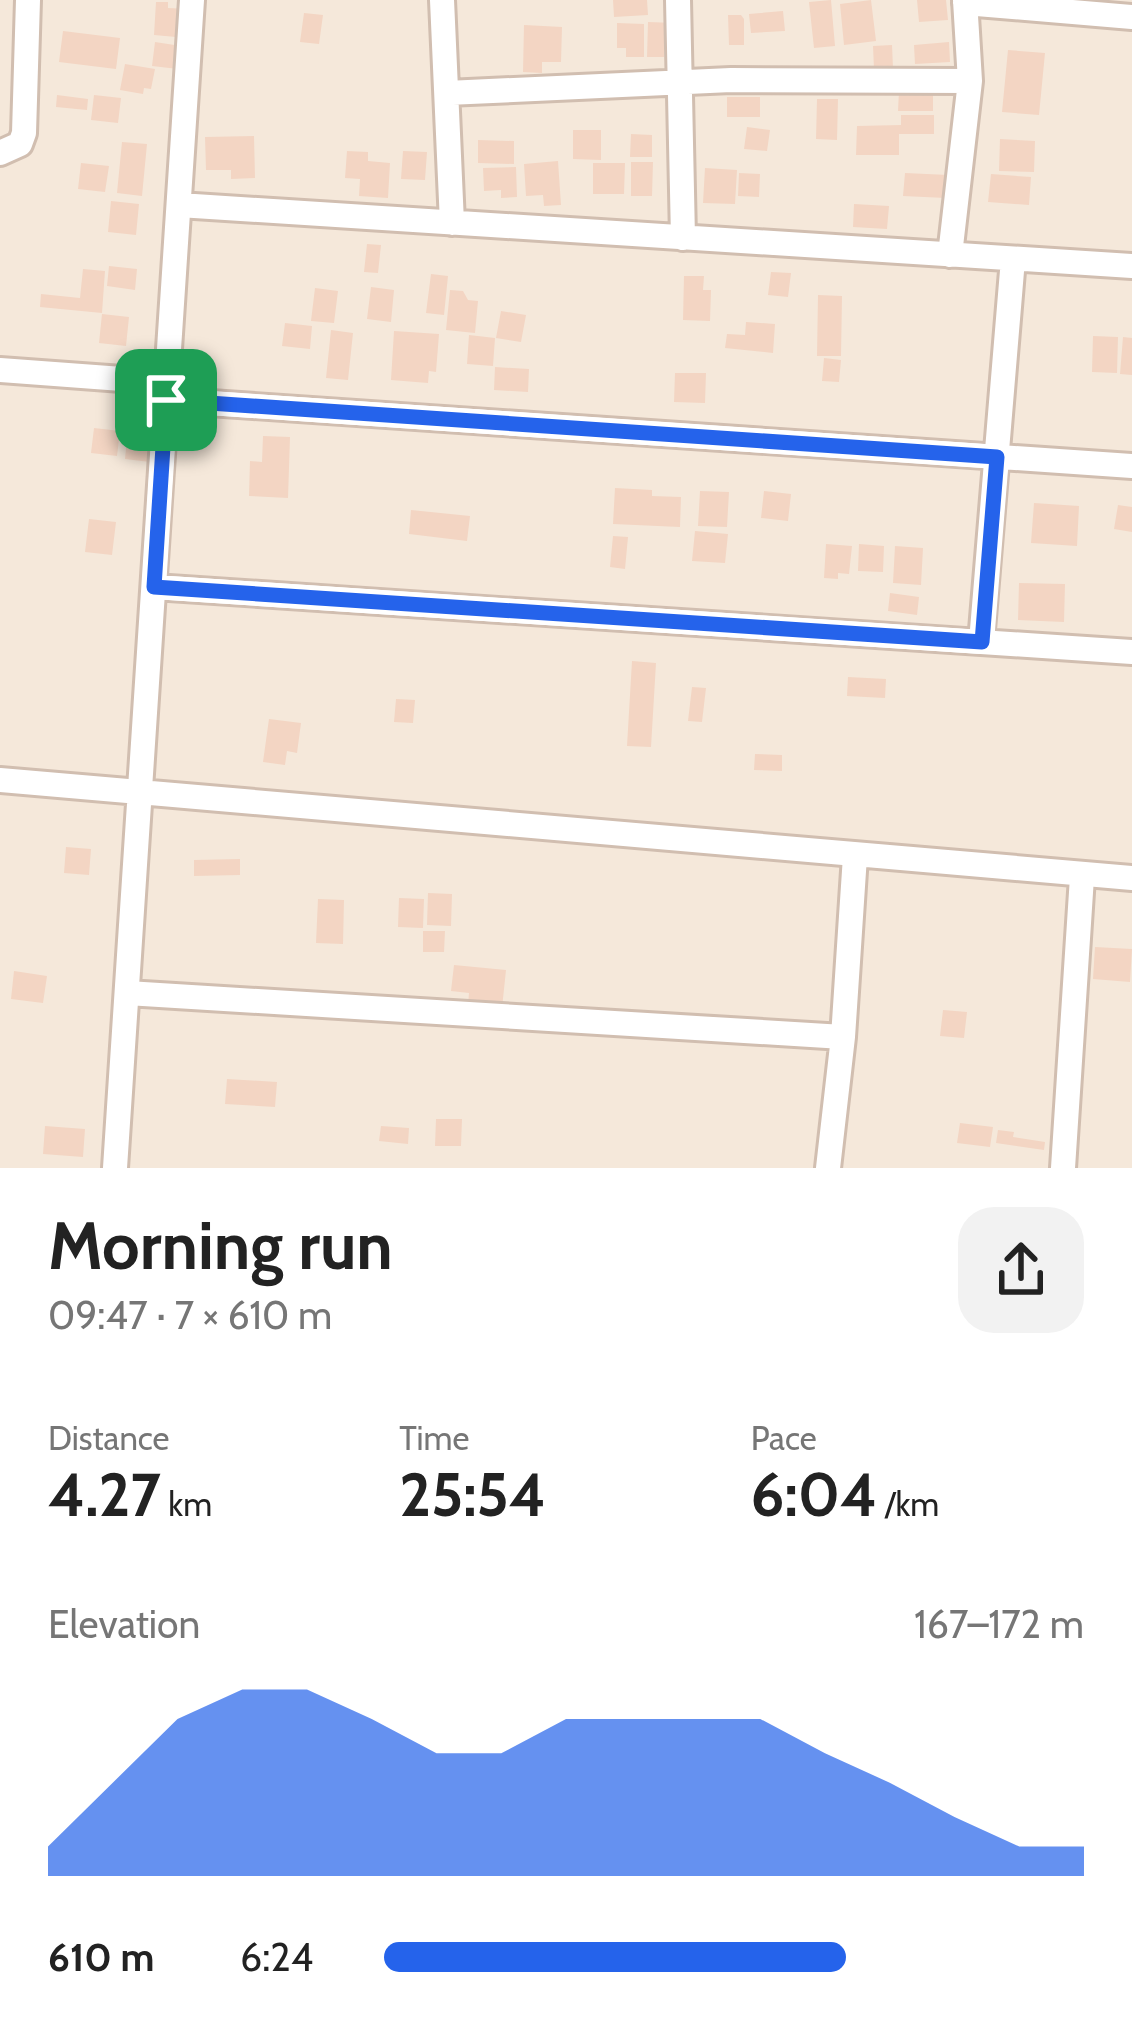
<!DOCTYPE html>
<meta charset="utf-8">
<style>
:root{--surface:#fff;--page:#f2f2f2;--text:#222;--muted:#767676;--accent:#2563eb}
body{margin:0;font-family:Cabin,sans-serif;background:var(--page);color:var(--text);height:100vh;display:flex;flex-direction:column;font-size:45px;white-space:nowrap}
*{box-sizing:border-box;margin:0}
p{font-size:39px;color:var(--muted)}
.icon{flex:none;width:66px;height:66px;fill:none;stroke:currentColor;stroke-width:2;stroke-linecap:round;stroke-linejoin:round}
.map{position:relative;height:1168px;overflow:hidden}
.details{display:flex;flex-direction:column;background:var(--surface);flex:1}
.details>*{flex:none}
.pin{position:absolute;display:grid;place-items:center;width:102px;height:102px;color:#fff;margin:-51px;border-radius:24px;box-shadow:0 6px 18px #0006}
.round{display:grid;place-items:center;flex:none;width:126px;height:126px;border-radius:36px;background:var(--page)}
.headline{display:flex;align-items:center;justify-content:space-between;height:204px;padding:0 48px}
h1{font-size:66px;font-weight:700;line-height:90px}
.figures{display:grid;grid-template-columns:repeat(3,1fr);gap:18px;height:204px;padding:12px 48px}
.figures div{display:grid;align-content:center}
.figures b{font-size:60px;font-weight:700}
.figures small{font-size:33px;font-weight:400}
.figures p{font-size:33px}
.chart{height:336px;padding:24px 48px}
.chart p{display:flex;justify-content:space-between}
.chart svg{width:100%;height:216px;margin-top:12px;fill:var(--accent);opacity:.7}
ul{padding:0 48px;list-style:none;font-size:39px}
li{display:grid;grid-template-columns:192px 144px 1fr;align-items:center;height:90px}
li i{height:30px;border-radius:15px;background:var(--accent)}
.map>svg:first-child{display:block}
.residential{fill:#f5e8da}
.building{fill:#f3d5c3}
.lines{fill:none;stroke-linecap:round;stroke-linejoin:round}
.minor-casing{stroke:#d1beb0;stroke-width:30}
.minor{stroke:#fff;stroke-width:24}
.route-casing{stroke:#fff;stroke-width:24}
.route{stroke:#2563eb;stroke-width:15}
</style>
<div class="map">
<svg width="1132" height="1168" viewBox="0 0 1132 1168">
<rect width="100%" height="100%" fill="#fdf6ec"/>
<path class="residential" d="M0,0h1132v1168h-1132z"/>
<path class="building" d="M613,0h34l1,15 -34,2z
M831,0l4,46 -21,2 -5,-46z
M871,0l5,41 -32,4 -4,-41z
M917,0h29l2,20 -29,2z
M156,2h12v6l21,1 -2,29 -33,-3z
M783,11l2,20 -34,2 -2,-19z
M304,13l19,2 -4,29 -19,-2z
M728,15h13l3,4v26h-15z
M648,22l28,1v22h-12v12h-17z
M617,23l27,1v33h-18v-9h-9z
M524,25l38,2 -1,35h-19v11l-19,-1z
M63,31l57,7 -4,31 -57,-7z
M155,42l26,4 -3,23 -26,-3z
M949,42l1,20 -35,2 -1,-19z
M892,45l1,23 -19,1 -1,-23z
M1008,50l37,3 -6,62 -37,-3z
M125,64l30,5 -4,20 -7,-1 -1,6 -23,-4z
M899,91h34v20h-35z
M57,95l31,4 -1,11 -31,-3z
M94,95l27,3 -3,25 -27,-3z
M727,97h33v20h-33z
M817,99h21l-1,41 -21,-1z
M901,115h33v19h-35v21h-43l1,-29 44,-1z
M747,127l23,3 -3,21 -23,-2z
M573,130h28v30l-28,-1z
M631,134l21,1v22h-22z
M254,136l1,42 -24,1v-9h-25l-1,-33z
M1000,139l35,2 -1,31 -35,-1z
M478,140l36,1v23l-36,-1z
M122,142l25,2 -5,52 -25,-3z
M347,151l21,1v9l22,2 -2,35 -29,-2 1,-17 -15,-1z
M403,151l24,1 -2,28 -24,-1z
M558,161l3,44 -17,1 -1,-11 -17,1 -2,-32z
M631,162h22l-1,34h-21z
M81,163l28,3 -4,26 -27,-3z
M593,163h32l-1,31h-31z
M516,167l1,30 -16,1v-8l-17,1 -1,-23z
M705,168l32,2 -2,34 -32,-1z
M739,173l21,1 -1,23 -21,-1z
M905,173l43,2 -2,23 -43,-2z
M991,174l40,3 -2,28 -41,-3z
M111,201l28,3 -3,31 -28,-3z
M854,204l35,2 -2,23 -34,-2z
M367,244l14,1 -3,28 -14,-1z
M109,266l28,3 -2,21 -28,-4z
M83,269l22,2 -3,42 -62,-6 1,-13 39,4z
M771,272l20,1 -3,24 -20,-2z
M431,274l17,2 -4,39 -18,-2z
M684,276h20l-1,14h8l-1,31 -27,-1z
M371,287l23,3 -3,32 -24,-3z
M315,288l23,3 -4,32 -23,-2z
M450,290l13,1 5,9 10,1 -3,32 -29,-3z
M818,295l24,1 -1,60h-24z
M501,311l25,4 -5,27 -25,-4z
M102,314l27,3 -3,29 -27,-3z
M746,322l29,2 -2,29 -48,-5 2,-14 18,1z
M285,323l27,3 -2,23 -28,-3z
M331,330l22,3 -5,47 -22,-2z
M394,331l45,3 -3,38 -7,-1 -1,12 -37,-3z
M469,335l26,3 -2,28 -26,-2z
M1093,336l25,1 -1,36 -25,-1z
M1123,337l9,1v37l-12,-1z
M824,358l17,2 -2,22 -17,-1z
M495,367l34,2 -1,23 -34,-2z
M675,373h31l-1,30 -31,-1z
M128,427l26,3 -4,32 -25,-3z
M94,428l26,3 -3,25 -26,-3z
M263,436l27,1 -2,61 -39,-2 1,-35 12,1z
M615,488l37,2v6l29,1 -1,30 -67,-3z
M700,491l29,1 -2,35 -29,-1z
M764,491l27,3 -3,27 -27,-3z
M1034,503l45,3 -2,40 -46,-3z
M1118,505l14,2v25l-18,-3z
M411,510l59,6 -3,25 -58,-7z
M89,519l27,3 -4,33 -27,-3z
M695,531l33,3 -3,29 -33,-2z
M613,536l15,1 -3,32 -15,-2z
M826,544l26,2 -3,28 -11,-1v6l-14,-1z
M859,544l25,2 -1,26 -25,-1z
M895,546l28,2 -2,37 -28,-2z
M1019,583l46,1 -1,38 -46,-2z
M890,593l29,4 -2,18 -29,-4z
M632,661l24,2 -5,84 -24,-1z
M848,677l38,2 -1,19 -38,-2z
M692,687l14,1 -4,34 -14,-1z
M396,699l19,1 -2,23 -19,-1z
M269,719l32,4 -4,30 -10,-2 -2,14 -22,-3z
M755,754l27,1v16l-28,-1z
M66,847l25,2 -2,26 -25,-2z
M240,859v16l-46,1v-16z
M428,893l24,1 -1,32 -24,-1z
M399,898l25,1 -1,29 -25,-1z
M318,899l26,1 -1,44 -27,-1z
M423,931h22l-1,21h-21z
M1095,947l37,2 -2,33 -37,-3z
M454,965l52,5 -4,38 -34,-3 1,-12 -18,-2z
M14,971l33,5 -4,27 -32,-4z
M943,1010l24,2 -3,26 -24,-2z
M227,1079l50,3 -2,25 -50,-3z
M436,1119h26l-1,27h-26z
M960,1123l33,4 -3,20 -33,-4z
M45,1126l40,3 -2,28 -40,-3z
M381,1126l28,2 -1,16 -29,-3z
M998,1130l16,2 -1,5 32,5 -1,8 -48,-7z"/>
<g class="lines">
<defs>
<path id="minor" d="M442,0l10,223
M678,0l5,238
M965,3l167,14
M447,93l284,-13 239,1
M0,153l20,-9 4,-11 4,-133
M179,205l953,61
M950,255l20,-174 -5,-81
M0,370l122,9 44,21 966,66
M154,587l978,65
M981,642l32,-383
M0,780l1132,98
M127,993l716,44
M115,1168l77,-1168
M828,1168l15,-131 12,-181
M1063,1168l19,-291"/>
</defs>
<use href="#minor" class="minor-casing"/>
<use href="#minor" class="minor"/>
</g>
<g class="lines">
<defs>
<path id="route" d="M166,400l831,57 -15,185 -828,-55z"/>
</defs>
<use href="#route" class="route-casing"/>
<use href="#route" class="route"/>
</g>
</svg>
<div class="pin" style="left:166px;top:400px;background:#1e9e55"><svg class="icon" aria-label="arrive" viewBox="0 0 24 24"><path d="M6 21V4h12l-3 4 3 4H6"/></svg></div>
</div>
<section class="details">
<div class="headline"><div><h1>Morning run</h1><p>09:47 · 7 × 610 m</p></div><a class="round"><svg class="icon" aria-label="share" viewBox="0 0 24 24"><path d="M12 15V3M7 8l5-5 5 5M5 13v7h14v-7"/></svg></a></div>
<div class="figures">
<div><p>Distance</p><b>4.27<small> km</small></b></div>
<div><p>Time</p><b>25:54</b></div>
<div><p>Pace</p><b>6:04<small> /km</small></b></div>
</div>
<div class="chart"><p><span>Elevation</span>167–172 m</p>
<svg viewBox="0 0 160 44" preserveAspectRatio="none"><path d="M0 44V38L10 25L20 12L30 6L40 6L50 12L60 19L70 19L80 12L90 12L100 12L110 12L120 19L130 25L140 32L150 38L160 38V44z"/></svg>
</div>
<ul>
<li><b>610 m</b>6:24<i style="width:66%"></i></li>
</ul>
</section>
